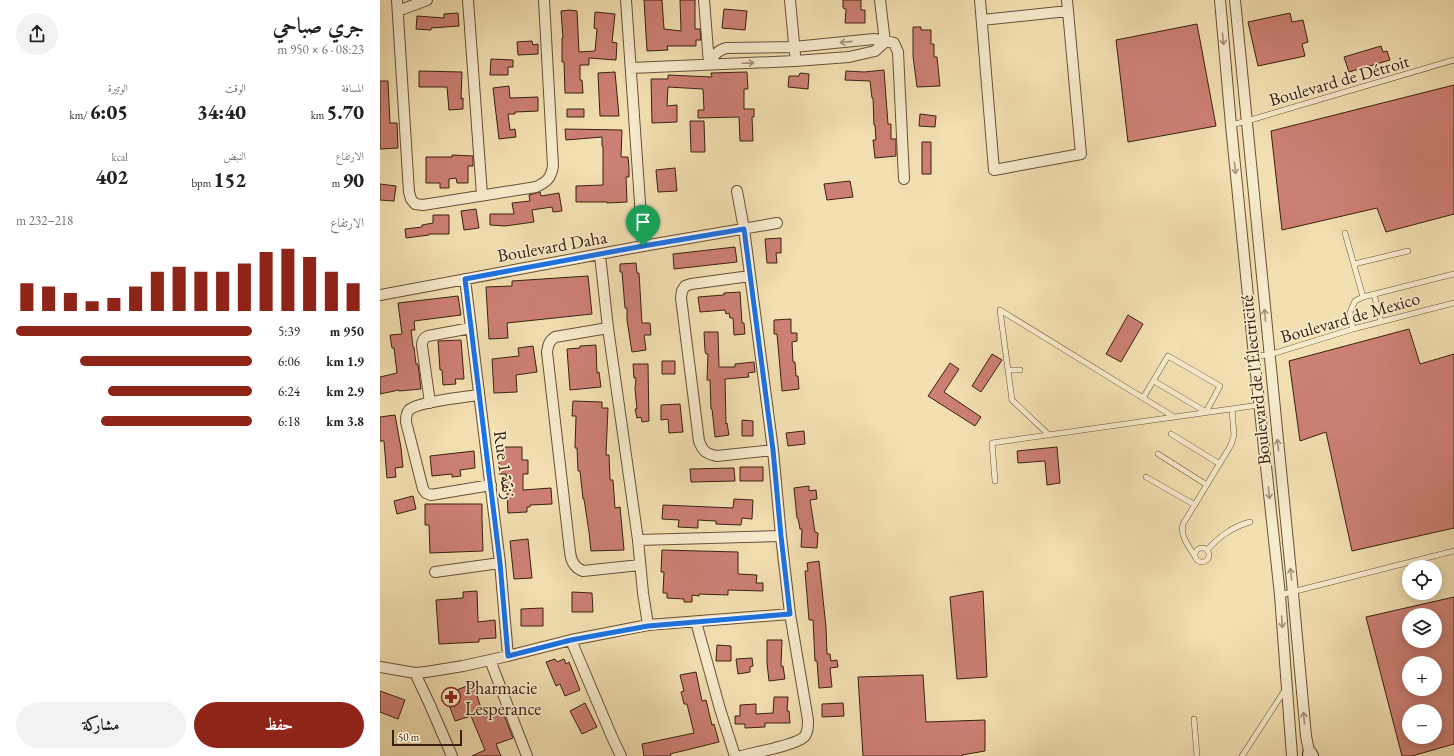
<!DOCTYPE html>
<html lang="ar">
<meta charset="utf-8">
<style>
:root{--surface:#fff;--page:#f2f2f2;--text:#202124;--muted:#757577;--accent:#8f2418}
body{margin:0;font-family:"EB Garamond",Amiri,serif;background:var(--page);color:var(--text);direction:rtl;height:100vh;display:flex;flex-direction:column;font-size:15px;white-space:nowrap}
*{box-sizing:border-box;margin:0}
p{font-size:13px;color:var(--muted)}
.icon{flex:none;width:22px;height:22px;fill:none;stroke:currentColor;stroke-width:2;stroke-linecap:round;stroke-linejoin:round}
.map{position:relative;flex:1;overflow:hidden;direction:ltr}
.details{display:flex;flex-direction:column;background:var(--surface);width:380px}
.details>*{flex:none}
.tools{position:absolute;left:1022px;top:560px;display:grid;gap:8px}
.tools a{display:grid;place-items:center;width:40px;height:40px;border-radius:50%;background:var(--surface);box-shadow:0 2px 10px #0003;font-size:20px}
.scale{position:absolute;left:12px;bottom:10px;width:70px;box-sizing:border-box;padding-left:4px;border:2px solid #3a210f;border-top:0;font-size:11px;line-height:14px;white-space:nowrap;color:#3a210f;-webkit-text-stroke:3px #f7ebcd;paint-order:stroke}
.pin{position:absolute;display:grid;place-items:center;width:34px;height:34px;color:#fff;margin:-41px -17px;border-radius:50% 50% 50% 0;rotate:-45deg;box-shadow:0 0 4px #0007}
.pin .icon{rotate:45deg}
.round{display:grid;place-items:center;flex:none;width:42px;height:42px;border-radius:21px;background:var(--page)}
.headline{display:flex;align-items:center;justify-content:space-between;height:68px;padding:0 16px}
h1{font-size:22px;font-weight:800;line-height:30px}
.figures{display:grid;grid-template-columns:repeat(3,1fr);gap:6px;height:68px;padding:4px 16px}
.figures div{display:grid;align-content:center}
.figures b{font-size:20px;font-weight:800}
.figures small{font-size:11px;font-weight:400}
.figures p{font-size:11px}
.chart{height:112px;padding:8px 16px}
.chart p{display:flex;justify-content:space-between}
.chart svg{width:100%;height:72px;margin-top:4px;stroke:var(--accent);stroke-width:6}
.button{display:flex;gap:8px;margin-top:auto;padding:8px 16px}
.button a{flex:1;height:46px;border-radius:24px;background:var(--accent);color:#fff;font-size:16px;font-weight:800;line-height:46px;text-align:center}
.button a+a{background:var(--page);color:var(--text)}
ul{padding:0 16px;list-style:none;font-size:13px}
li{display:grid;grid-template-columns:64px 48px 1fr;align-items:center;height:30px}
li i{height:10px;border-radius:5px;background:var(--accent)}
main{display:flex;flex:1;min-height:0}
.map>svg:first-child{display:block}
.building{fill:#cd8075;stroke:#3a210f;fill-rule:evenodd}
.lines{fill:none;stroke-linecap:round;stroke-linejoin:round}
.lane-casing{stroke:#685138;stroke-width:6}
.street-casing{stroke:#685138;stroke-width:12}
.secondary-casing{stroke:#3a210f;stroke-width:16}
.lane{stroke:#f7ebcd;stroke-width:5}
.street{stroke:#f7ebcd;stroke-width:10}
.secondary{stroke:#f7ebcd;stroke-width:14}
.oneway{stroke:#a29078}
.route-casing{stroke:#fff;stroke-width:8}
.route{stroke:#1a73e8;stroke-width:5}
.labels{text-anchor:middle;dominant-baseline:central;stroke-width:3.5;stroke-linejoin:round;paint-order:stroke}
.street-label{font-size:18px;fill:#3a210f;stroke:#f7ebcd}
.poi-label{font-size:18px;fill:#3a210f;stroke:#f7ebcd;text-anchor:start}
</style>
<main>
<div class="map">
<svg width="1074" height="756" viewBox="0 0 1074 756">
<rect width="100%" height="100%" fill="#f3e0b2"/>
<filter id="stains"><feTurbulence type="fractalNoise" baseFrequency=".005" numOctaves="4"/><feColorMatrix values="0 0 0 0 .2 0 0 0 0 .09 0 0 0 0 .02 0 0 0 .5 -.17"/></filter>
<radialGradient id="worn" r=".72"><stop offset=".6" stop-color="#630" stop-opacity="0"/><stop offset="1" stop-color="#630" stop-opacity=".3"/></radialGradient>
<path class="building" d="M264,0h18l2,29 17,2 -1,-31h15v29h5l1,11h-5v6h-29l1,4 -21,1z
M463,0h18v10h4v13h-20l1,-14 -3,-1z
M344,9l23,2 -2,19 -23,-2z
M190,10l7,1 2,41 16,-1 2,-22 -3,-1 1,-16 20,2 -3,28 5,1 -1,17 -27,-2v7h-9v15h2l1,13h-18l-1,-31h-2v-24h1l-2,-27z
M78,13l1,13 -28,2v2l-15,-1 1,-13 27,2v-4z
M910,13l2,9 11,-2 5,22 -6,2 3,12 -47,10 -10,-44z
M817,24l19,102 -88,16 -12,-102z
M533,27h8v3h10v14h3v13h3l3,29 -23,1 -4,-31z
M152,41l1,4 5,-1v10l-20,1 -1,-13z
M1001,46l2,6 4,-1 3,9 -41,12 -5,-15z
M111,59l22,1v7h-5v8h-18z
M504,70l4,54h3v15h5v17l-21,2 -2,-18h3l-1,-15h-1l-1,-27h-1l-2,-17 -25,-1 1,-9 18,1z
M39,71l43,1 -1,27 2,-1v11l-14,1 -2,-23h-28z
M235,72l4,44h-19l-2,-43z
M367,72l1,17h-4v20h10v8h-2l1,24h-13l-1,-24 -41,1v-8h6l-1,-21 -35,-2 -1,19 10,-1v17l-25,1 -1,-44h17v-4l44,2 -1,-4z
M420,73l9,1 -1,15 -20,-2 1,-11h10z
M0,81h8l2,42h7l1,25 -18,1z
M1074,85v129l-68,18 -9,-24 -95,22 -11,-99z
M129,86l1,12 28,-1v14l-23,1v2h-7l2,16 5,-1 1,8 -17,2 -6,-51z
M187,109h17v8h-17z
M540,114l16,2 -1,11 -16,-1z
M310,121h14l1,31h-14z
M185,129l57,1 -1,27h7l1,11v9h-3l1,25 -20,1v-1h-31v-16l27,-1v-39h-1v-9l-36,3z
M542,142h9v32h-9z
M72,155l21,1v10h-5v17h-11l-1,-5 -7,1v9h-9v-5h-14v-26h26z
M295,168l2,23 -19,1 -2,-22z
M470,181l3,16 -26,3 -3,-16z
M0,184l16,2 -2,15 -14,-1z
M160,192l1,4 18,-3 3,18 -9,1 -1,-5 -20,3 2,12 -29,4 -15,-1v-11h24l-2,-11 18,-2 -1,-6z
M96,209l3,19 -15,2 -3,-19z
M53,215h16v19h-20v1l-23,3 -1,-9 17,-2v-2l11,-2z
M401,238v15h-5l1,10h-10l-2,-24z
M355,247l2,15 -63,7 -1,-15z
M256,263l1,10h2l3,50h8l1,12h-7l2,15 -14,2 -5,-32v-12h-2l-3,-36h-2v-8z
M208,276l4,38 -85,9 1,15 -19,1 -3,-52 26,-1v-5z
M360,292l2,31h2l1,11 -11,1 -1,-17h-3l-1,-5 -3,1 -1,-4 -25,2 -2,-15 26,-2v-2z
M78,296l3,19 -47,6 1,9h-4l2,17h1l2,17h2l3,25 -22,2v-1l-19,4v-17l17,-4 -3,-25h-2l-2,-13 12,-1 -4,-31z
M748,315l15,9 -22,38 -15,-8z
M411,319v14h6v8l-5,1 1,20h2l1,14h2l1,13 -17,2 -5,-57h-3v-14z
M1029,329l11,35 34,-10v174l-102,23 -26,-119 -26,9 -11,-80z
M324,332h14l1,35h16v-3l19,-2 1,10 -7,1 1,4 -24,2 1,45 1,-1 2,12 -14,2 -3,-28h-1l-1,-29h-3l1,-26h-2l-1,-3z
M81,340l3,39h-9l1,5 -13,1 -1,-15h-2l-2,-29z
M216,345l1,28 2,-1 2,15 -31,3 -3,-41 13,-1v-2z
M153,346l4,26 -21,3 1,17 -23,1 -2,-34 27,-3 -1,-8z
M612,354l10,6 -21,32 -9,-6z
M282,361h13v13h-13z
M570,363l9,6 -15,23 37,25 -6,9 -47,-30z
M253,364h15l1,57 -7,1 -1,-5 -4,1 -2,-9h2l-2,-20 1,-11h-2z
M193,401l29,1v6h6l-2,47h3l1,25h3l2,28 5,-1 4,43 -33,1 -2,-19 -5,-33h-1l-3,-28h-2l-1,-23h-2l1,-32h-4z
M300,404l3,28 -14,1 -1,-14 -7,1v-15z
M15,415l6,33 2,19 -8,1 1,9 -9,1 -3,-37h-4v-24z
M362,420l11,1v15h-11z
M424,431l1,13 -17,2 -2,-13z
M122,447h20v13h6v14h-5v16l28,-2 1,16 -22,1v2h-3v5l-19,1 -2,-39h-7v-16h3z
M677,447l3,36 -13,2 -2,-24 -27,2 -1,-12z
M94,451l1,17 -15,2 1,6 -9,1v-3l-20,2 -2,-20z
M360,467h23v14h-23z
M354,468l1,13 -44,1 -1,-13z
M429,486v5l7,-1 1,9 -7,1 5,32 3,1 -1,15 -16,-1 1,-18h-2l-2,-11h-1l-3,-30z
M33,496l3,13 -19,5 -3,-13z
M354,499l19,1 -1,19 -10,-1 -1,7 -25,-1v-3l-18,-1v8l-20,-1 1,-7 -17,-1 1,-14 70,3z
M45,504h57v15l1,32 -53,2 -1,-28h-4z
M148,539l4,39 -18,1 -4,-38z
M282,550l76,2v22l19,1 -1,8h7v8l-35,-1v5l-29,-1v2l-7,-1v7h-8v-3l-17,-1v-5h-4l1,-21h-3z
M439,561l7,66 1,27h3l1,7 6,-1 1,7 -8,1 2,19 -13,1 -2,-27h-2l-2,-41h-4l-4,-49h3l-1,-8z
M97,591l1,31 17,-2 1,18 -17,1v3l-40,2 -3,-44 27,-2v-6z
M603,591l4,86 -30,2 -7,-82z
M192,592l20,1 1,19h-21z
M1074,597v147l-42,12h-10l-36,-139zM1029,615h26v26h-26zM1029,663h26v26h-26zM1029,711h26v26h-26z
M163,608v18h-22v-17z
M387,640h15l-1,26h2l2,13 -16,2 -2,-18z
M337,645l14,1v15h-15z
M372,658l1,8 -3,1v5l-12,2 -2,-15z
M175,659l2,3 7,-3 2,5 3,-2 11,28 -15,6 -5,-12 -4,2 -10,-24z
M316,672l6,29 4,-1 6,25 2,-1 5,18 -49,12 1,2h-27l-2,-12 52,-11 -7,-29h-3l-3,-12 3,-1 -4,-16z
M543,675l3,47 59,-2v31l-23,4 1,1h-100l-5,-79z
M93,684l11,33 18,-7 11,28 -17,6 5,12h-29l13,-6 -14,-34 -16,5 -10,-27z
M0,691l25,9 -7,19 -18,-7z
M394,697h14l-1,14h2l1,12h-25v4l-20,1v-4h-10v-8h5v-11l16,-1v10l17,-1z
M205,703l12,24 -15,7 -12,-23z
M463,703l1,13 -22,1v-13z"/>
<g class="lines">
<defs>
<path id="lane" d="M851,125l16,-4 207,-61
M965,233l18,64
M974,264l54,-13
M994,294l7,28
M973,329l-3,-17 5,-11 8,-4 91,-23
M874,356l15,-1 84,-26 101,-26
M628,370h12
M763,398l25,-42 52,30 -14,26 -52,-31
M791,434l49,30
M669,435l-37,-35 -12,-90 174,107
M778,454l49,31
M766,477l49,28
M615,481l-3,-38 267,-38
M815 555a7 7 0 1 1 14 0a7 7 0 1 1-14 0Z
M827,550c13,-14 25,-23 43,-28
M814,555c-6,-10 -14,-19 -11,-31l48,-79 3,-10 -2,-26
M900,595l174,-44
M814,719l3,37
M862,756l43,-66"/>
<path id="street" d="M17,0l12,192 2,7 4,5 8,1 113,-18c11,-5 15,-9 17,-21l-9,-166
M88,0l14,195
M246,0l17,246
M324,0l5,64
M410,0l5,54
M500,0l5,42
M600,0l14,170 87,-16 -14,-154
M840,0l11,125 23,231 26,239 12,161
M855,0l58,593 13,143 4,20
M18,11l29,-11
M602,20l86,-9
M329,64c5,-8 7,-13 17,-16l68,-1 80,-8 20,4 4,9 6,127
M251,68l164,-7 54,-4 26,-6 10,-9
M357,191l7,38 29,221 8,86 9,78 18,106c0,6 0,13 -4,17 -8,8 -51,16 -63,19
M220,255l8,73 30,212 5,53 5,32
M370,276l-59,8 -6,2 -3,5 -1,7 18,143c4,11 8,13 18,15l56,-6
M85,279l35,284 8,93
M0,295l263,-49 134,-23
M228,328l-53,9c-6,4 -7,8 -8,15l23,200c1,9 4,16 13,19l57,-6
M99,395c-14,2 -62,7 -70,15 -3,3 -3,8 -3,12l17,67 3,4 5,2 60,-10
M50,403l-8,-57c0,-5 1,-8 6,-10l43,-8
M258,540l143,-4
M55,572l65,-9
M316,622l24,87 15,47
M191,640l41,97 9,19
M110,660l37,96
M0,667l35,6 11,-1 37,-6 45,-10 63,-16 77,-15 142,-11
M35,673l15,32 22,51"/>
<path id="secondary" d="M930,754l1,2"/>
</defs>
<use href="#lane" class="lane-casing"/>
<use href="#street" class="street-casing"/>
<use href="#secondary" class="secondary-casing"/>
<use href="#lane" class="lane"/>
<use href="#street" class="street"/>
<use href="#secondary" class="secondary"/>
</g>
<defs><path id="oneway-shaft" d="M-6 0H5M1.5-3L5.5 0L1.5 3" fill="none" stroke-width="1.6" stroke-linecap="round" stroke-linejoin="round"/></defs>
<g class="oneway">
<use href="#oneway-shaft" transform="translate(843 39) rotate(85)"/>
<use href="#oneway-shaft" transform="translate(466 42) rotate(174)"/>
<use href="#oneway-shaft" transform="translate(368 63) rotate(-2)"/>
<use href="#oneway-shaft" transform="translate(855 168) rotate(84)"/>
<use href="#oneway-shaft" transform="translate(885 315) rotate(-95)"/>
<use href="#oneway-shaft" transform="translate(898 445) rotate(-96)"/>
<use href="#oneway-shaft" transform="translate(889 493) rotate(84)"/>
<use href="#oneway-shaft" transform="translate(911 574) rotate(-96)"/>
<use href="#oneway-shaft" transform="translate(902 622) rotate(86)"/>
<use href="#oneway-shaft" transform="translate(924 718) rotate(-95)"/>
</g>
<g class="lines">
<defs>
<path id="route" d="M364,229l29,221 8,86 9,78 -142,12 -77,14 -63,16 -8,-93 -35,-284 178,-33z"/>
</defs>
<use href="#route" class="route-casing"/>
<use href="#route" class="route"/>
</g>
<defs>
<symbol id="pharmacy-ring" viewBox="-11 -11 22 22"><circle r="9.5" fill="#f7ebcd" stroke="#8f2418" stroke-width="1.5"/><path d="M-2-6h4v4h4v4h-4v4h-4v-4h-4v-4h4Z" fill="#8f2418"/></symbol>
</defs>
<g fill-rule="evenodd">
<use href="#pharmacy-ring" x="60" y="686" width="22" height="22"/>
</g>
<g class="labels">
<g class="street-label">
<text transform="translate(959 80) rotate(-16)">Boulevard de Détroit</text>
<text transform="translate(172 246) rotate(-10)">Boulevard Daha</text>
<text transform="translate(970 317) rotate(-16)">Boulevard de Mexico</text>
<text transform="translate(875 380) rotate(-96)">Boulevard de l'Électricité</text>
<text transform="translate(125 465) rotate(82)">Rue 1 زنقة</text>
</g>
<g class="poi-label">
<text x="85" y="687">Pharmacie<tspan x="85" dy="21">Lesperance</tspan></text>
</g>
</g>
<rect width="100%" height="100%" filter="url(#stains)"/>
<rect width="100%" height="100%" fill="url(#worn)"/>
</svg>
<div class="tools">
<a><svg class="icon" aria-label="locate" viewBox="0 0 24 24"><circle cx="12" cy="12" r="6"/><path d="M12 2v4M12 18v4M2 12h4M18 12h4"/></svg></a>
<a><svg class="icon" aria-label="layers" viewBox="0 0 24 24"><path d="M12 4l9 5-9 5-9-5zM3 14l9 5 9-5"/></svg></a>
<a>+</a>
<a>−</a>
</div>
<div class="scale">50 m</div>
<div class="pin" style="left:263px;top:246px;background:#1e9e55"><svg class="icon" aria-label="arrive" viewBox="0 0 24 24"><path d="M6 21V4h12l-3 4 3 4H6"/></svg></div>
</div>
<section class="details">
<div class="headline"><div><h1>جري صباحي</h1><p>08:23 · 6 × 950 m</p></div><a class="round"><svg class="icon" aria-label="share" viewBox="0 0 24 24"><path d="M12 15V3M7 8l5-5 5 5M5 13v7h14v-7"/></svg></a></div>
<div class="figures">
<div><p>المسافة</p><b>5.70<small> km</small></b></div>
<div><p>الوقت</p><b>34:40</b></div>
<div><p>الوتيرة</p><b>6:05<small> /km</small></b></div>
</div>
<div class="figures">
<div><p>الارتفاع</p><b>90<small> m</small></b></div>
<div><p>النبض</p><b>152<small> bpm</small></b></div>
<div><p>kcal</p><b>402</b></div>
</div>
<div class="chart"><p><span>الارتفاع</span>218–232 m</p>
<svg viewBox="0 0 160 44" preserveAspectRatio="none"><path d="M5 44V27M15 44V29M25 44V33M35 44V38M45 44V36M55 44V29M65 44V20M75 44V17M85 44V20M95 44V20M105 44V15M115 44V8M125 44V6M135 44V11M145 44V20M155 44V27"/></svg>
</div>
<ul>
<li><b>950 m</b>5:39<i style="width:100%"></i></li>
<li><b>1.9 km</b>6:06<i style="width:73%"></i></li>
<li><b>2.9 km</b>6:24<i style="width:61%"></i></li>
<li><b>3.8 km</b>6:18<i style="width:64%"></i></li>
</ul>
<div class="button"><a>حفظ</a><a>مشاركة</a></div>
</section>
</main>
